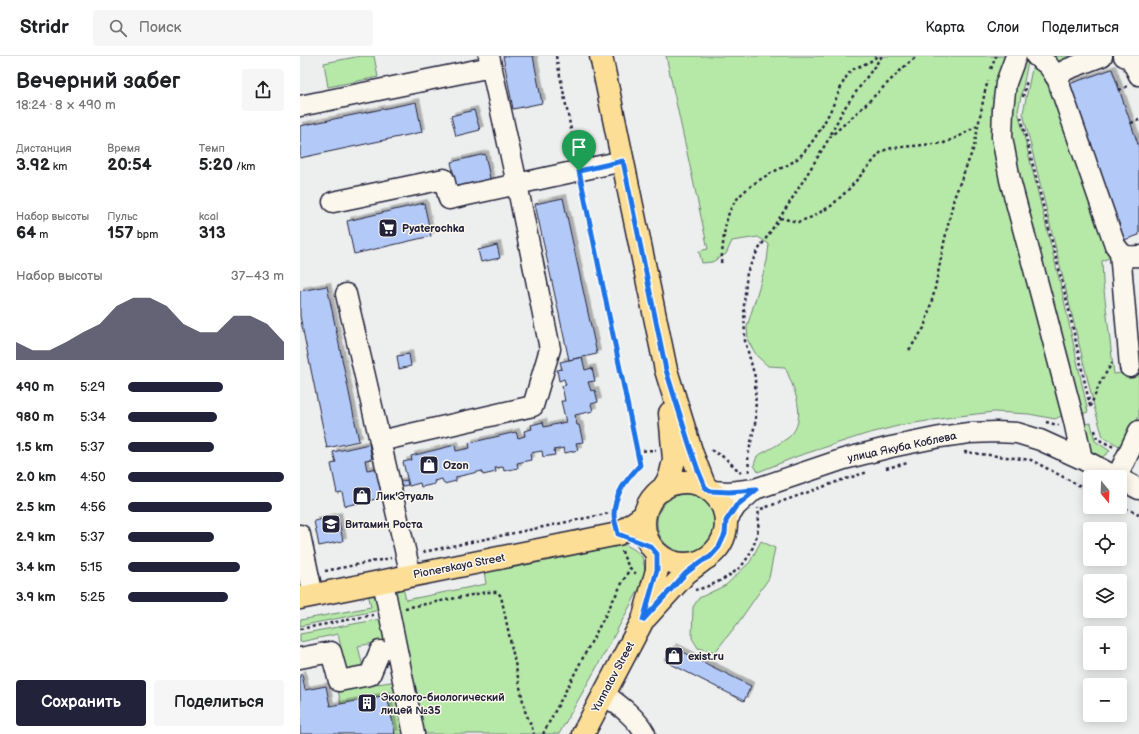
<!DOCTYPE html>
<html lang="ru">
<meta charset="utf-8">
<style>
:root{--surface:#fff;--page:#f6f6f6;--text:#202124;--muted:#757577;--line:#e0e0e0;--accent:#22223b}
body{margin:0;font-family:"Balsamiq Sans",sans-serif;background:var(--page);color:var(--text);height:100vh;display:flex;flex-direction:column;font-size:15px;white-space:nowrap}
*{box-sizing:border-box;margin:0}
p{font-size:13px;color:var(--muted)}
.icon{flex:none;width:22px;height:22px;fill:none;stroke:currentColor;stroke-width:2;stroke-linecap:round;stroke-linejoin:round}
.map{position:relative;flex:1;overflow:hidden}
.side{display:flex;flex-direction:column;background:var(--surface);width:300px}
.side>*{flex:none}
.needle{width:26px;rotate:161deg}
.tools{position:absolute;left:783px;top:414px;display:grid;gap:8px}
.tools a{display:grid;place-items:center;width:44px;height:44px;border-radius:4px;background:var(--surface);box-shadow:0 2px 10px #0003;font-size:20px}
.pin{position:absolute;display:grid;place-items:center;width:34px;height:34px;color:#fff;margin:-41px -17px;border-radius:50% 50% 50% 0;rotate:-45deg;box-shadow:0 0 4px #0007}
.pin .icon{rotate:45deg}
.round{display:grid;place-items:center;flex:none;width:42px;height:42px;border-radius:4px;background:var(--page)}
.overview{display:flex;align-items:center;justify-content:space-between;height:68px;padding:0 16px}
h1{font-size:22px;font-weight:800;line-height:30px}
.figures{display:grid;grid-template-columns:repeat(3,1fr);gap:6px;height:68px;padding:4px 16px}
.figures div{display:grid;align-content:center}
.figures b{font-size:17px;font-weight:800}
.figures small{font-size:11px;font-weight:400}
.figures p{font-size:11px}
.chart{height:112px;padding:8px 16px}
.chart p{display:flex;justify-content:space-between}
.chart svg{width:100%;height:72px;margin-top:4px;fill:var(--accent);opacity:.7}
.button{display:flex;gap:8px;margin-top:auto;padding:8px 16px}
.button a{flex:1;height:46px;border-radius:4px;background:var(--accent);color:#fff;font-size:16px;font-weight:800;line-height:46px;text-align:center}
.button a+a{background:var(--page);color:var(--text)}
ul{padding:0 16px;list-style:none;font-size:13px}
li{display:grid;grid-template-columns:64px 48px 1fr;align-items:center;height:30px}
li i{height:10px;border-radius:5px;background:var(--accent)}
header{display:flex;align-items:center;gap:24px;box-sizing:border-box;height:56px;padding:0 20px;background:var(--surface);border-bottom:1px solid var(--line)}
header strong{font-size:19px}
nav{display:flex;gap:22px;margin-inline-start:auto;font-size:14px}
.search{width:280px;height:36px;background:var(--page);display:flex;align-items:center;gap:10px;box-sizing:border-box;padding:0 14px;border-radius:4px;color:var(--muted);font-size:15px}
main{display:flex;flex:1;min-height:0}
.map>svg:first-child{display:block}
.green{fill:#b6e8a8;stroke:#6c8572}
.building{fill:#b3caf8;stroke:#22223b;filter:url(#shadow)}
.lines{fill:none;stroke-linecap:round;stroke-linejoin:round}
.minor-casing{stroke:#22223b;stroke-width:23}
.major-casing{stroke:#22223b;stroke-width:25}
.path{stroke:#22223b;stroke-width:2.5;stroke-dasharray:3 3;stroke-linecap:butt}
.minor{stroke:#fbf7ec;stroke-width:20}
.major{stroke:#fcde96;stroke-width:22}
.route-casing{stroke:#fff;stroke-width:8}
.route{stroke:#1a73e8;stroke-width:5}
.labels{text-anchor:middle;dominant-baseline:central;stroke-width:3;stroke-linejoin:round;paint-order:stroke}
.poi-label{font-size:11px;font-weight:bold;fill:#22223b;stroke:#fbf7ec;text-anchor:start}
.street-label{font-size:11px;fill:#22223b;stroke:#fbf7ec}
</style>
<header>
<strong>Stridr</strong>
<div class="search"><svg class="icon" aria-label="search" viewBox="0 0 24 24"><circle cx="10" cy="10" r="6"/><path d="M15 15l6 6"/></svg>Поиск</div>
<nav><a>Карта</a><a>Слои</a><a>Поделиться</a></nav>
</header>
<main>
<section class="side">
<div class="overview"><div><h1>Вечерний забег</h1><p>18:24 · 8 × 490 m</p></div><a class="round"><svg class="icon" aria-label="share" viewBox="0 0 24 24"><path d="M12 15V3M7 8l5-5 5 5M5 13v7h14v-7"/></svg></a></div>
<div class="figures">
<div><p>Дистанция</p><b>3.92<small> km</small></b></div>
<div><p>Время</p><b>20:54</b></div>
<div><p>Темп</p><b>5:20<small> /km</small></b></div>
</div>
<div class="figures">
<div><p>Набор высоты</p><b>64<small> m</small></b></div>
<div><p>Пульс</p><b>157<small> bpm</small></b></div>
<div><p>kcal</p><b>313</b></div>
</div>
<div class="chart"><p><span>Набор высоты</span>37–43 m</p>
<svg viewBox="0 0 160 44" preserveAspectRatio="none"><path d="M0 44V33L10 38L20 38L30 33L40 27L50 22L60 11L70 6L80 6L90 11L100 22L110 27L120 27L130 17L140 17L150 22L160 33V44z"/></svg>
</div>
<ul>
<li><b>490 m</b>5:29<i style="width:61%"></i></li>
<li><b>980 m</b>5:34<i style="width:57%"></i></li>
<li><b>1.5 km</b>5:37<i style="width:55%"></i></li>
<li><b>2.0 km</b>4:50<i style="width:100%"></i></li>
<li><b>2.5 km</b>4:56<i style="width:92%"></i></li>
<li><b>2.9 km</b>5:37<i style="width:55%"></i></li>
<li><b>3.4 km</b>5:15<i style="width:72%"></i></li>
<li><b>3.9 km</b>5:25<i style="width:64%"></i></li>
</ul>
<div class="button"><a>Сохранить</a><a>Поделиться</a></div>
</section>
<div class="map">
<svg width="839" height="678" viewBox="0 0 839 678">
<defs>
<filter id="shadow"><feDropShadow dx="3.5" dy="-3.5" stdDeviation="0" flood-color="#0004"/></filter>
</defs>
<rect width="100%" height="100%" fill="#edeeee"/>
<filter id="ink" filterUnits="userSpaceOnUse"><feTurbulence type="fractalNoise" baseFrequency=".025" numOctaves="2"/><feDisplacementMap in="SourceGraphic" scale="8" xChannelSelector="R" yChannelSelector="G"/><feConvolveMatrix kernelMatrix="1 2 1 2 8 2 1 2 1" color-interpolation-filters="sRGB"/></filter>
<g filter="url(#ink)">
<path class="green" d="M61,0h13l4,21 -50,10 -4,-24z
M366,0h340l-11,38 -2,27 2,27 68,267 -8,4 -26,-5 -35,-2 -35,4 -57,9 -36,9 -68,22 -40,16 -4,-7 3,-9c11,-6 23,-12 32,-19 20,-18 4,-51 -4,-70l-17,-1 -11,-10 -9,-15 -1,-14 20,-66 2,-17 -11,-7 -26,4 -6,13 -14,8 -10,1 -3,-12 9,-2z
M747,0h22v2l-6,8z
M728,6l-10,49 44,180 26,121 -11,4 -67,-276 4,-56 9,-21z
M733,8l15,9 63,184 -9,4 1,21 11,92 25,-3v45l-16,32 -20,-11 -8,-27 -72,-297z
M791,367l4,18 15,10 -10,8 -9,-8 -11,-26z
M357 467a29 29 0 1 1 58 0a29 29 0 1 1-58 0Z
M461,485l14,7 -6,30 -31,45 -23,29 -17,-4 -6,-10 1,-31 6,-9 27,-13 24,-23z
M314,489h12l9,5 7,7 4,16 -7,16 -32,60 -48,85h-140l-25,-140 5,-4 4,-2 3,12 80,-16 -2,-13z
M68,537l11,6 6,10 -85,17v-6l71,-13z
M86,562l4,22 -32,6 6,26 -17,3 -9,-41 -38,8v-8z
M68,624l2,5 28,-4 12,53h-15l-8,-39 -46,9 -4,-18z"/>
<path class="building" d="M203,0h30l9,47 -29,6z
M812,13l27,78v88l-15,5 -55,-156z
M116,46l6,30 -122,26v-32z
M174,54l6,20 -24,6 -5,-20z
M185,98l6,29 -34,8 -6,-29z
M263,142l34,156 -28,6 -34,-156z
M124,147l7,33 -77,18 -7,-33z
M197,189l3,13 -19,4 -3,-12z
M27,230l32,155 -32,7 -27,-132v-25z
M109,298l2,12 -12,3 -2,-13z
M282,301l3,13 7,-2 3,13 -7,1 3,9 4,-1 3,12 -7,2 2,7 -18,4 2,10h2l4,17 -7,1 2,7 -13,3 -1,-5 -10,2 1,5 -12,2 -1,-6 -12,2 1,7 -14,3 1,5 -14,3 -1,-4 -8,1 1,4 -13,3 -1,-4 -26,6v4l-12,3 -2,-5 -8,2 1,3 -14,3 -1,-4 -11,3 -6,-24 9,-2 -1,-4 44,-11 1,6 14,-3 -1,-5 47,-11 2,6 7,-2 -1,-5 8,-2 -1,-4 12,-3 1,5 22,-5 -5,-21h4l-3,-15 4,-1 -2,-6 -5,2 -2,-11 5,-1 -2,-7z
M69,388l3,15 -7,1 2,10 11,-2 4,18 25,-6 1,5 -25,5 2,7 -40,9 -3,-14 -5,1 -6,-29 5,-1 -3,-11z
M38,460l5,25 -24,5 -5,-25z
M373,591l78,39 -7,15 -79,-40z
M2,618l3,16 21,-4 4,20 57,-11 8,39h-95v-59z"/>
<g class="lines">
<defs>
<path id="minor" d="M189,0l28,128 106,-23
M716,0l-10,27 -3,26 -1,28 8,43 32,119 32,122 8,38
M736,0l12,9 9,13 58,167c8,12 11,12 24,11
M824,0l7,3 8,16
M755,20l13,-7 34,-13
M0,50l191,-39
M33,146l111,-23 5,20 68,-15 33,165 -17,57 -153,35
M820,196l10,115
M46,238l44,190
M817,421l22,-46
M820,423l19,10
M91,433l20,87
M410,435l19,1 26,-3 89,-30 47,-12 49,-10 29,-4 27,-1 21,1 23,7 42,19 34,18
M426,465l10,-15 19,-17
M0,479l13,61
M83,526l31,152
M0,602l31,-6 8,29 31,-6 10,-24
M304,638c15,11 33,24 41,40"/>
<path id="major" d="M301,0l65,314 26,84 13,33
M344 467a41 41 0 1 1 82 0a41 41 0 1 1-82 0Z
M362,434l8,-13 4,-17 -4,-47
M0,542l318,-64 27,-19
M346,561l40,-44 16,-12
M283,678l60,-114 14,-50v-16"/>
</defs>
<use href="#minor" class="minor-casing"/>
<use href="#major" class="major-casing"/>
<path class="path" d="M256,0l20,98
M691,13l5,-13
M819,34l9,-4
M723,41l4,-17
M721,61l47,189 22,100
M831,67l8,-3
M531,78l12,-24 39,-54
M282,130l58,279c-15,17 -23,27 -26,50
M480,162l18,4 14,-5 19,-11 17,-16 34,-39 10,-3 52,-5 16,-7 18,-11
M421,207c3,-21 2,-48 16,-64 9,-11 22,-19 34,-26 12,-6 24,-10 33,-21 12,-14 22,-31 30,-49 5,-10 8,-21 15,-30 7,-8 20,-8 28,-17
M609,294l15,-22 10,-35 10,-50 10,-45 20,-51 11,-56 3,-10
M790,351l10,-24 12,-20
M746,366l11,3h2
M795,374l2,9 17,8
M411,394l14,8 16,15
M337,395l19,-1
M664,396l67,8 59,31
M586,412l22,-5
M449,416l-1,-16 8,-37 -1,-42 -10,-36 -1,-37 3,-32 10,-20 33,-50 40,-65 31,-28 42,-41 14,-12
M820,450l19,8
M461,453l81,-29 26,-8
M322,495c3,10 7,18 16,24
M123,496l192,-40
M25,515l66,-13
M395,534c15,-3 38,-14 48,-26 12,-15 18,-37 15,-56
M105,552l82,-16h10l4,4 24,115 6,14 3,9
M0,573l73,-14
M243,678l87,-166"/>
<use href="#minor" class="minor"/>
<use href="#major" class="major"/>
</g>
</g>
<g class="lines" filter="url(#ink)">
<defs>
<path id="route" d="M323,105l43,209 24,77 8,23 7,17 5,4 19,1 27,-2 -20,16 -10,15 -1,13 -6,13 -9,10 -8,4 -16,12 -43,47 14,-50v-16l-7,-8 -32,-12c-1,-6 -4,-13 -4,-19 0,-21 13,-36 26,-50l-61,-294z"/>
</defs>
<use href="#route" class="route-casing"/>
<use href="#route" class="route"/>
</g>
<defs>
<symbol id="supermarket-square" viewBox="-11 -11 22 22"><rect x="-9" y="-9" width="18" height="18" rx="4" fill="#22223b" stroke="#fbf7ec"/><path d="M-6-5.5h2.5l.6 2H6L4.5 2H-2.5L-4.4-4H-6ZM-1.5 3.2a1.3 1.3 0 1 0 .1 0ZM3 3.2a1.3 1.3 0 1 0 .1 0Z" fill="#fff"/></symbol>
<symbol id="shop-square" viewBox="-11 -11 22 22"><rect x="-9" y="-9" width="18" height="18" rx="4" fill="#22223b" stroke="#fbf7ec"/><path d="M-5-2.5h2.3a2.7 3.5 0 0 1 5.4 0H5L5.5 6h-11ZM-1.5-2.5h3a1.5 2.3 0 0 0-3 0Z" fill="#fff"/></symbol>
<symbol id="school-square" viewBox="-11 -11 22 22"><rect x="-9" y="-9" width="18" height="18" rx="4" fill="#22223b" stroke="#fbf7ec"/><path d="M0-5L7-2L0 1L-7-2ZM-4 1L0 2.5L4 1V4Q0 6-4 4Z" fill="#fff"/></symbol>
<symbol id="building-square" viewBox="-11 -11 22 22"><rect x="-9" y="-9" width="18" height="18" rx="4" fill="#22223b" stroke="#fbf7ec"/><path d="M-4-6H4V6H1V3H-1V6H-4ZM-2.5-4.3h1.7v1.8h-1.7ZM.8-4.3h1.7v1.8H.8ZM-2.5-1h1.7V.8h-1.7ZM.8-1h1.7V.8H.8Z" fill="#fff"/></symbol>
</defs>
<g fill-rule="evenodd">
<use href="#supermarket-square" x="77" y="161" width="22" height="22"/>
<use href="#shop-square" x="118" y="398" width="22" height="22"/>
<use href="#shop-square" x="51" y="429" width="22" height="22"/>
<use href="#school-square" x="20" y="457" width="22" height="22"/>
<use href="#shop-square" x="363" y="589" width="22" height="22"/>
<use href="#building-square" x="56" y="636" width="22" height="22"/>
</g>
<g class="labels">
<g class="poi-label">
<text x="102" y="172">Pyaterochka</text>
<text x="143" y="409">Ozon</text>
<text x="76" y="440">Лик'Этуаль</text>
<text x="45" y="468">Витамин Роста</text>
<text x="388" y="600">exist.ru</text>
<text x="81" y="641">Эколого-биологический<tspan x="81" dy="13">лицей №35</tspan></text>
</g>
<g class="street-label">
<text transform="translate(602 391) rotate(-12)">улица Якуба Коблева</text>
<text transform="translate(159 510) rotate(-11)">Pionerskaya Street</text>
<text transform="translate(313 621) rotate(-62)">Yunnatov Street</text>
</g>
</g>
</svg>
<div class="tools">
<a><svg class="needle" viewBox="-14 -14 28 28"><path d="M0-13l5 13h-10z" fill="#e53935"/><path d="M0 13l5-13h-10z" fill="#757577"/></svg></a>
<a><svg class="icon" aria-label="locate" viewBox="0 0 24 24"><circle cx="12" cy="12" r="6"/><path d="M12 2v4M12 18v4M2 12h4M18 12h4"/></svg></a>
<a><svg class="icon" aria-label="layers" viewBox="0 0 24 24"><path d="M12 4l9 5-9 5-9-5zM3 14l9 5 9-5"/></svg></a>
<a>+</a>
<a>−</a>
</div>
<div class="pin" style="left:279px;top:115px;background:#1e9e55"><svg class="icon" aria-label="arrive" viewBox="0 0 24 24"><path d="M6 21V4h12l-3 4 3 4H6"/></svg></div>
</div>
</main>
